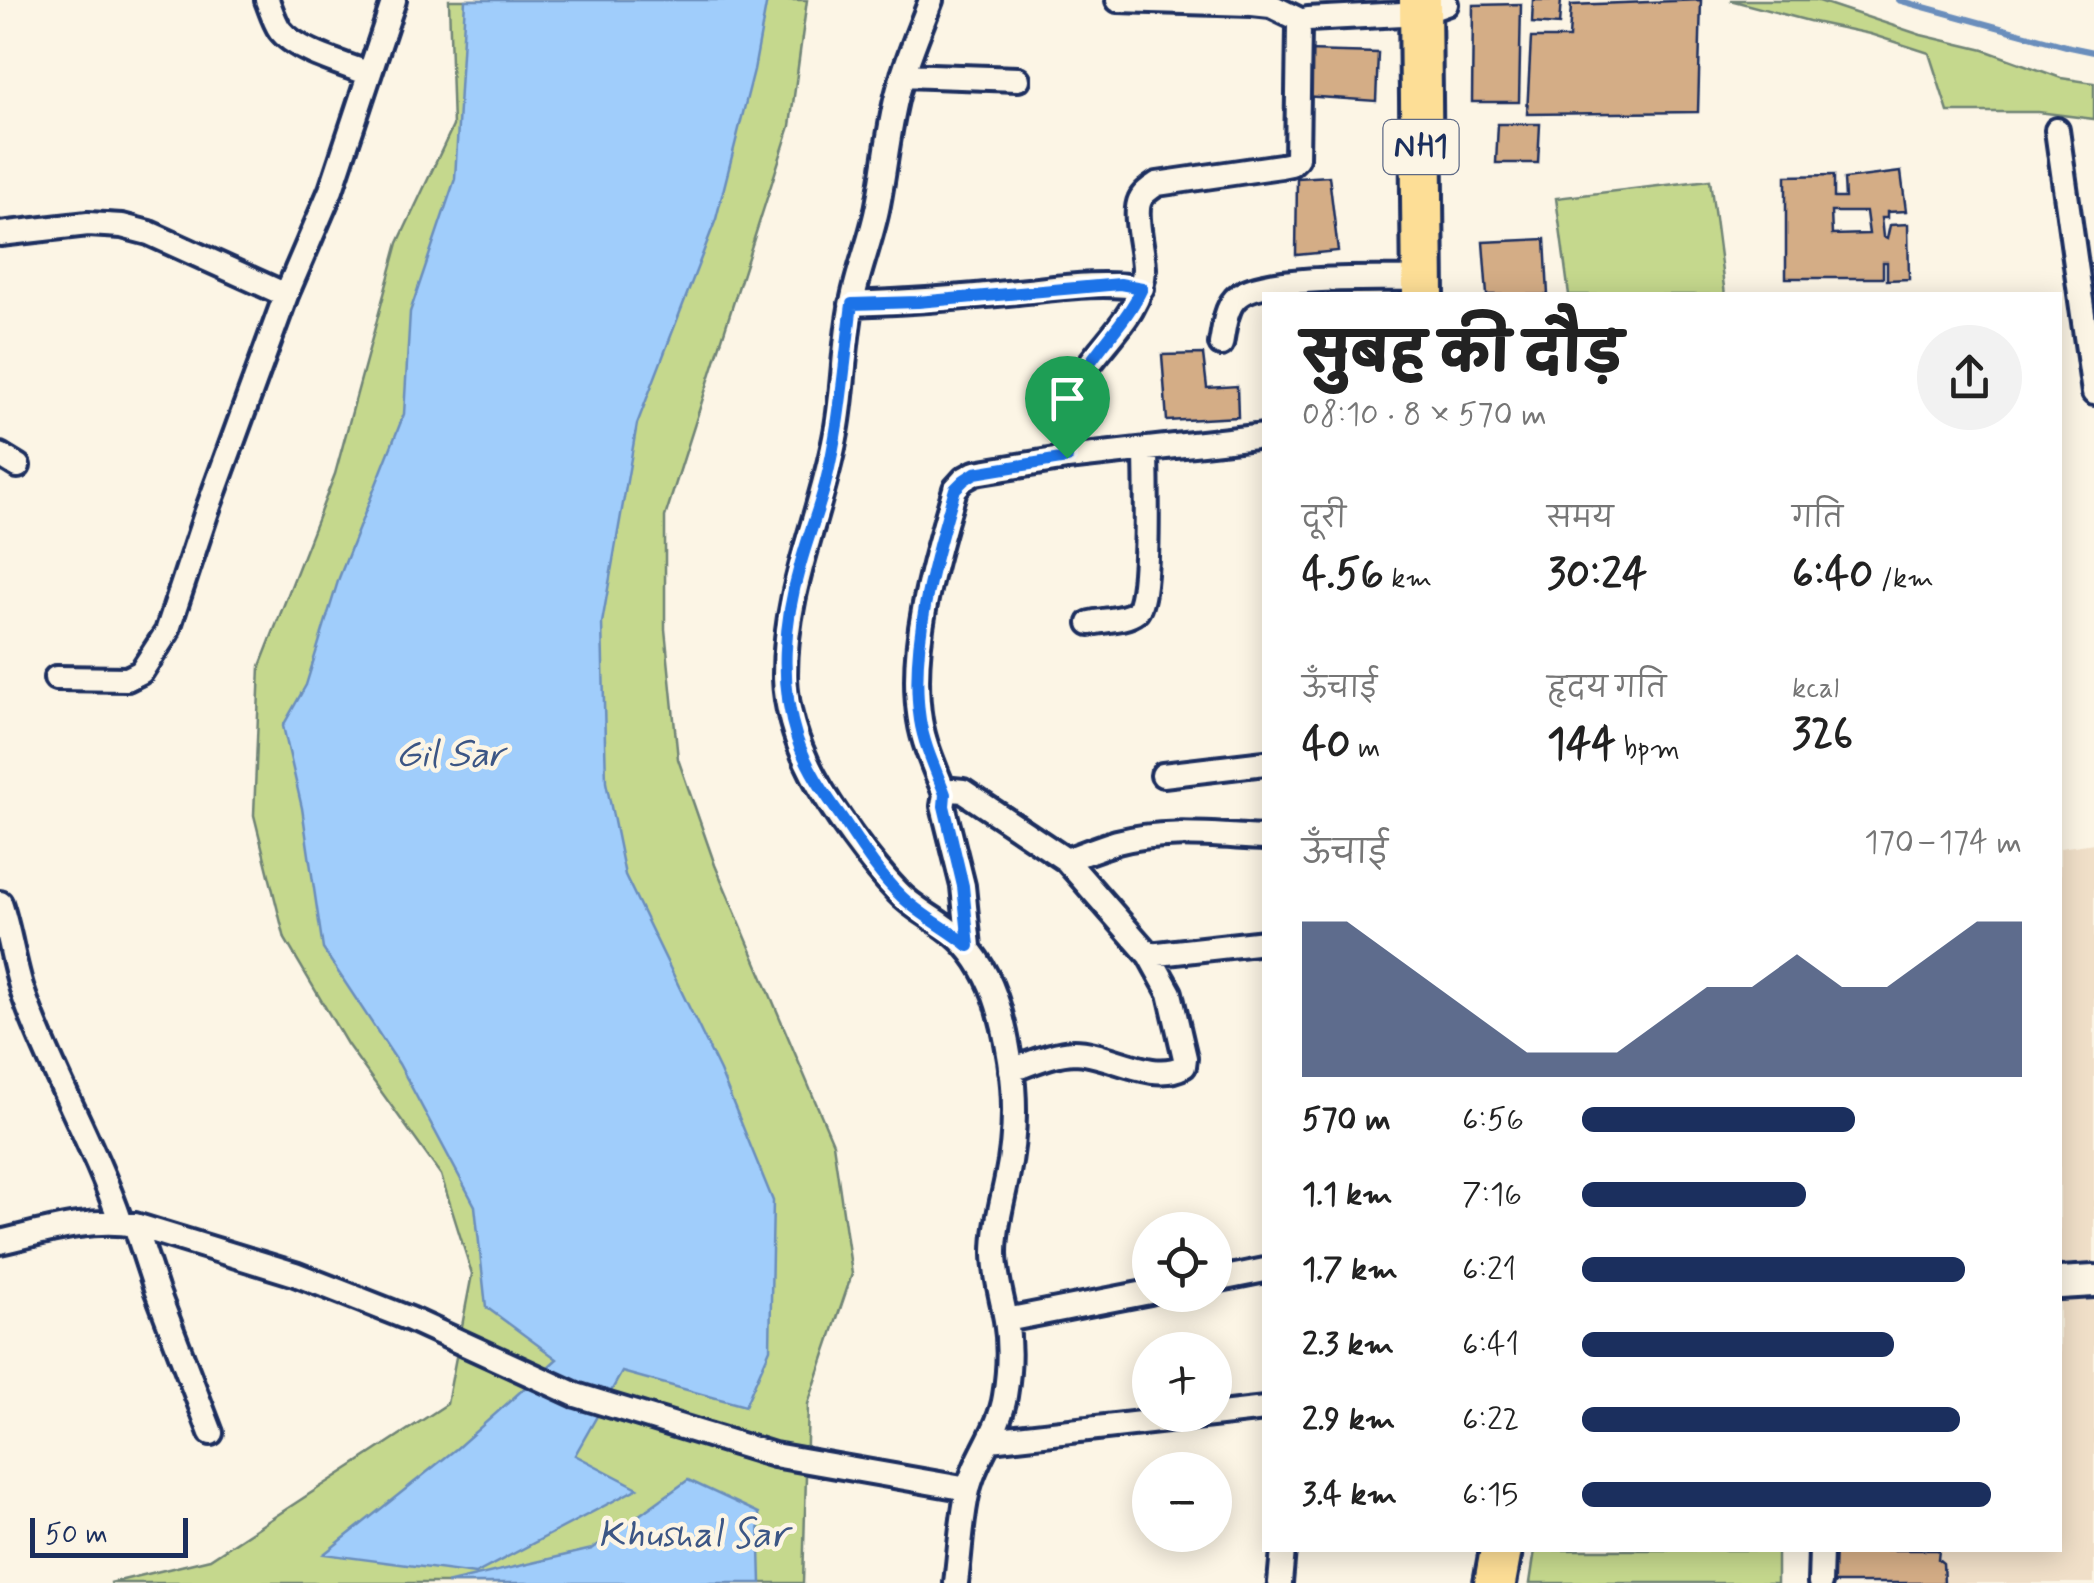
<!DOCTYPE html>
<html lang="hi">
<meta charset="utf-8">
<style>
:root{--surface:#fff;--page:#f2f2f2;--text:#222;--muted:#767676;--accent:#1b2f5e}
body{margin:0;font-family:Mynerve,"Playpen Sans Deva",sans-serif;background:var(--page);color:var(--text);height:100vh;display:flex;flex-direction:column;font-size:38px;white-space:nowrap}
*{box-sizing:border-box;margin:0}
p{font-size:32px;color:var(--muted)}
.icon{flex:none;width:55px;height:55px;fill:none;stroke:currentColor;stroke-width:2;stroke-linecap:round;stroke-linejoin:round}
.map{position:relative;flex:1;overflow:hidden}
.drawer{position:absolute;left:1262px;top:292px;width:800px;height:1260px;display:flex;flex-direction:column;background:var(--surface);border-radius:0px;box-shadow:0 5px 25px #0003}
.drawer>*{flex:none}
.fabs{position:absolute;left:1132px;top:1212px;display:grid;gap:20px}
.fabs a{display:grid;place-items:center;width:100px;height:100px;border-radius:50%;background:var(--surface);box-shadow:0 5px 25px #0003;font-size:50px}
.scale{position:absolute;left:30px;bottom:25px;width:158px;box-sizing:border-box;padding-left:10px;border:5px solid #1b2f5e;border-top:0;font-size:28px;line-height:35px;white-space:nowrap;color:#1b2f5e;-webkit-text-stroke:8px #fcf5e5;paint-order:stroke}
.pin{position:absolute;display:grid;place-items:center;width:85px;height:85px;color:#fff;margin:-102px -42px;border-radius:50% 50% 50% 0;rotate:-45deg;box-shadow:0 0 10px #0007}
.pin .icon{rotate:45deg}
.round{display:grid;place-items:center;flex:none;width:105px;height:105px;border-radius:52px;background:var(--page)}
.overview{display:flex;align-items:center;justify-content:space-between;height:170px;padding:0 40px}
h1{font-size:55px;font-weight:800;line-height:75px}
.metrics{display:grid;grid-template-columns:repeat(3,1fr);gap:15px;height:170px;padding:10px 40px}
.metrics div{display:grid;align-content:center}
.metrics b{font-size:42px;font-weight:800}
.metrics small{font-size:28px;font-weight:400}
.metrics p{font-size:28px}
.chart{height:280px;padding:20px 40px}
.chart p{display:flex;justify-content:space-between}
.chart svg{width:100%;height:180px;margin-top:10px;fill:var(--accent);opacity:.7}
ul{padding:0 40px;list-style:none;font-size:32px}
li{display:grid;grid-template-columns:160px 120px 1fr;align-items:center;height:75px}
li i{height:25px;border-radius:12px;background:var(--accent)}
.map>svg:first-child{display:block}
.built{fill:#f0dfc8}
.green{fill:#c5d88d;stroke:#708476;stroke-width:2.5}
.water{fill:#a0cdfb;stroke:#6b8ebc;stroke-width:2.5}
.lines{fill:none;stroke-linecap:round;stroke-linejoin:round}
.stream{stroke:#6b8ebc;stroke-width:6}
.building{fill:#d4ad86;stroke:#1b2f5e;stroke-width:2.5;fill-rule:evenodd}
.street-casing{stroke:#1b2f5e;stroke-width:30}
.secondary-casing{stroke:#1b2f5e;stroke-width:38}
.highway-casing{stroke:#1b2f5e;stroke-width:48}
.street{stroke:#fcf5e5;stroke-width:22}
.secondary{stroke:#fcf5e5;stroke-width:30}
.highway{stroke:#fdde96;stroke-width:40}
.route-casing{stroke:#fff;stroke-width:20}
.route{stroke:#1a73e8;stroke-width:12}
.labels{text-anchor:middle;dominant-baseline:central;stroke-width:9;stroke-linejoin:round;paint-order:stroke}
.shield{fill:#fcf5e5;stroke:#5e6a86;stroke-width:2.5}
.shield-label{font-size:32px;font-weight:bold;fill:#1b2f5e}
.water-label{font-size:38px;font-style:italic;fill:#3c5685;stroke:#fcf5e5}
</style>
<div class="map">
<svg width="2094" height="1583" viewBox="0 0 2094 1583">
<rect width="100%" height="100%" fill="#fcf5e5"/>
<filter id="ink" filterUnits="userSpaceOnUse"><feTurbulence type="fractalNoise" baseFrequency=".01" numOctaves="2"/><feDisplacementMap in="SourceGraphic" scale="20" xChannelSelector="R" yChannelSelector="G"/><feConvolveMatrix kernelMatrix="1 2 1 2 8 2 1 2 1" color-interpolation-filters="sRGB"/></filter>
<g filter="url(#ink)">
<path class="built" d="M2094,843v740h-252l1,-33h217v-702z"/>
<path class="green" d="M449,0h358l-17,126 -125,391v112l13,130 37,106 118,278 19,131 -44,130 -5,179h-693l100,-24 237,-155 25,-130 -31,-99 -94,-131 -62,-105 -31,-124 6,-149 75,-192 63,-231 55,-117z
M1730,0h86l105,35 63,15 77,28 33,5v36l-56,-7h-90l-19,-59 -59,-19 -61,-13z
M1710,180l15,115h-156l-13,-97z
M1535,1550h242v33h-247z"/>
<path class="water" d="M465,0h302l-13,70 -38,149 -79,205 -35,199 4,159 19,93 95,196 53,130 -3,148 -25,57 -123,-34 -47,83 63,33 -163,86 -151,-20 132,-105 101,-90 -71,-52 -11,-101 -76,-142 -76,-115 -21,-141 -19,-82 23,-41 33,-107 65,-164 6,-102 45,-133z
M688,1480l71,33 2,70h-315l146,-34z"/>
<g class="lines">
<path class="stream" d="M1898,0l172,47 24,5"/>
</g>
<path class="building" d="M1533,0h28l-2,25 -27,-2z
M1701,0l-3,112 -171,2 4,-76h38l2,-33z
M1521,4l-2,98h-47l1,-97z
M1306,51l72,2 -2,48 -72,-5z
M1498,124h42l-2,39h-42z
M1901,172l5,39 -19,1v6h-6l2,19 4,2 3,-14 18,-1 1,55 -22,1v-18h-4v16h-97v-102l48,-1v23h11l-1,-19zM1831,212h35l3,22 -37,1z
M1329,176l9,75 -42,4 1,-77z
M1545,239l3,56h-61l-4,-53z
M1203,354l4,34 30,-2 1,31 -71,4 -5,-66z
M1826,1550h113l-1,9 5,4 1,20h-117z"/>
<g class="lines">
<defs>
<path id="street" d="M267,0c4,10 7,21 13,30 16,21 64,34 89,44
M931,0c-12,32 -26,63 -34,96 -9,36 -12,73 -19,109 -6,33 -20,65 -26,98 -9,44 -8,91 -17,135 -16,82 -51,155 -50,240 1,33 13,68 28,97 19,36 57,88 85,117 14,15 31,23 47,35 44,31 57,82 65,133 6,38 5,80 -3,118 -5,25 -12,49 -12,75 0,23 7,44 11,67 4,24 3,52 -1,76 -5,34 -30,61 -37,94 -7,30 -8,63 -12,93
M1118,0l134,4 19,2 31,15
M903,75l115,4
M2057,130l37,263
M0,234l88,-10 34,2 27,7 137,62
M851,304c56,-2 110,-6 166,-12 41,-4 84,-11 125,-4
M1221,344c3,-15 4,-34 14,-45 21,-25 152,-20 188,-20
M0,455l18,11
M1067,458c0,-20 -2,-43 5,-62 16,-47 70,-74 72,-127 0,-18 -11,-54 -4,-69 3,-7 11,-12 17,-16l124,-18 10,-2 6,-6 2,-131 3,-6 6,-2 113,-6 25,-9
M1090,623c13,-3 36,-3 46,-11 15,-11 10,-138 10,-163
M56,678l71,1 14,-7 26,-40 39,-118 80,-219 45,-105 63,-190
M1163,775l102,-12
M945,794c-9,-23 -21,-48 -25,-74 -12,-75 14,-159 35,-231l9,-10 11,-6 92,-15 198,-22
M1066,860c17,-6 34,-13 51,-18 48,-13 100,-6 148,-4
M0,903c11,32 14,67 26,98 28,76 69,146 95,222
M969,947l-6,-61 -20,-80 2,-12 8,-4 10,1 103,69 83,95 21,38 15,65 -1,8c-32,18 -76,-14 -110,-14 -22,1 -42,11 -63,18
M1149,955l116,-13
M135,1225l21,64 55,144
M0,1242c43,-10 91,-25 135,-17l160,49 49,19 66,26 166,76 198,60 194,34
M1215,1280l50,-10
M1006,1320l144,-28
M990,1440l275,-31
M1280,1583l3,-33
M1820,1583l1,-33"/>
<path id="secondary" d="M2060,1283l34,-2"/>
<path id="highway" d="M1420,0l3,295
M1495,1583l6,-33"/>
</defs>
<use href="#street" class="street-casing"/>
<use href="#secondary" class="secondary-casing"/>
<use href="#highway" class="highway-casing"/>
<use href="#street" class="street"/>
<use href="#secondary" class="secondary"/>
<use href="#highway" class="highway"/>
</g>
</g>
<g class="lines" filter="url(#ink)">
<defs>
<path id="route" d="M1120,284l22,4c-18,40 -55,67 -69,107 -8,19 -6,43 -6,63l-92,15 -11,7 -9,9c-21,71 -46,157 -35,231 4,26 16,50 25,74l-1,12 19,80 6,60c-21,-17 -47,-30 -67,-49 -24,-23 -42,-52 -60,-79 -18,-25 -35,-50 -45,-79 -18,-56 -13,-118 3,-173 7,-27 18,-54 25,-81 15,-59 19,-120 27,-181l66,-2z"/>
</defs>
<use href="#route" class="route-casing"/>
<use href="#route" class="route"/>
</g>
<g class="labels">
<rect class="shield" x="1383.5" y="120" width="75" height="54" rx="8"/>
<g class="shield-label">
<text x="1421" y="147">NH1</text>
</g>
<g class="water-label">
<text x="450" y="755">Gil Sar</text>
<text x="693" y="1535">Khushal Sar</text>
</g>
</g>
</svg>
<div class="fabs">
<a><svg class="icon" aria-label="locate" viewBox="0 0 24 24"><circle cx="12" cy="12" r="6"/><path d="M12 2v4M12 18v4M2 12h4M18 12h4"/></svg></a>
<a>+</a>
<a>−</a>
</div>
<div class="scale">50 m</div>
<div class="pin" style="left:1067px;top:458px;background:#1e9e55"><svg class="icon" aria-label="arrive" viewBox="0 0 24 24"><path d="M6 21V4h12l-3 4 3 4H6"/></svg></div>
<section class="drawer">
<div class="overview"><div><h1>सुबह की दौड़</h1><p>08:10 · 8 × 570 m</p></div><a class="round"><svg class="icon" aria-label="share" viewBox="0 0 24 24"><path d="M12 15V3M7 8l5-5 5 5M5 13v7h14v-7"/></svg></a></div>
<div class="metrics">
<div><p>दूरी</p><b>4.56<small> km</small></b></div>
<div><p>समय</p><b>30:24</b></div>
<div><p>गति</p><b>6:40<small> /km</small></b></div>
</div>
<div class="metrics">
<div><p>ऊँचाई</p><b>40<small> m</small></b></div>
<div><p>हृदय गति</p><b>144<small> bpm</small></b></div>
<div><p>kcal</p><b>326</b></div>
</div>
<div class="chart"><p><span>ऊँचाई</span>170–174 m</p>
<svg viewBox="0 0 160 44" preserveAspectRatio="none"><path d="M0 44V6L10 6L20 14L30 22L40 30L50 38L60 38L70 38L80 30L90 22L100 22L110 14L120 22L130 22L140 14L150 6L160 6V44z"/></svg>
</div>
<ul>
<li><b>570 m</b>6:56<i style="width:62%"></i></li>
<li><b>1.1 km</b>7:16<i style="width:51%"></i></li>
<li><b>1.7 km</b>6:21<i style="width:87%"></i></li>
<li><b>2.3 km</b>6:41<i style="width:71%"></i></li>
<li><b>2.9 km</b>6:22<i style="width:86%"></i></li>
<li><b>3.4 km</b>6:15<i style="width:93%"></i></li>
</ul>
</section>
</div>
